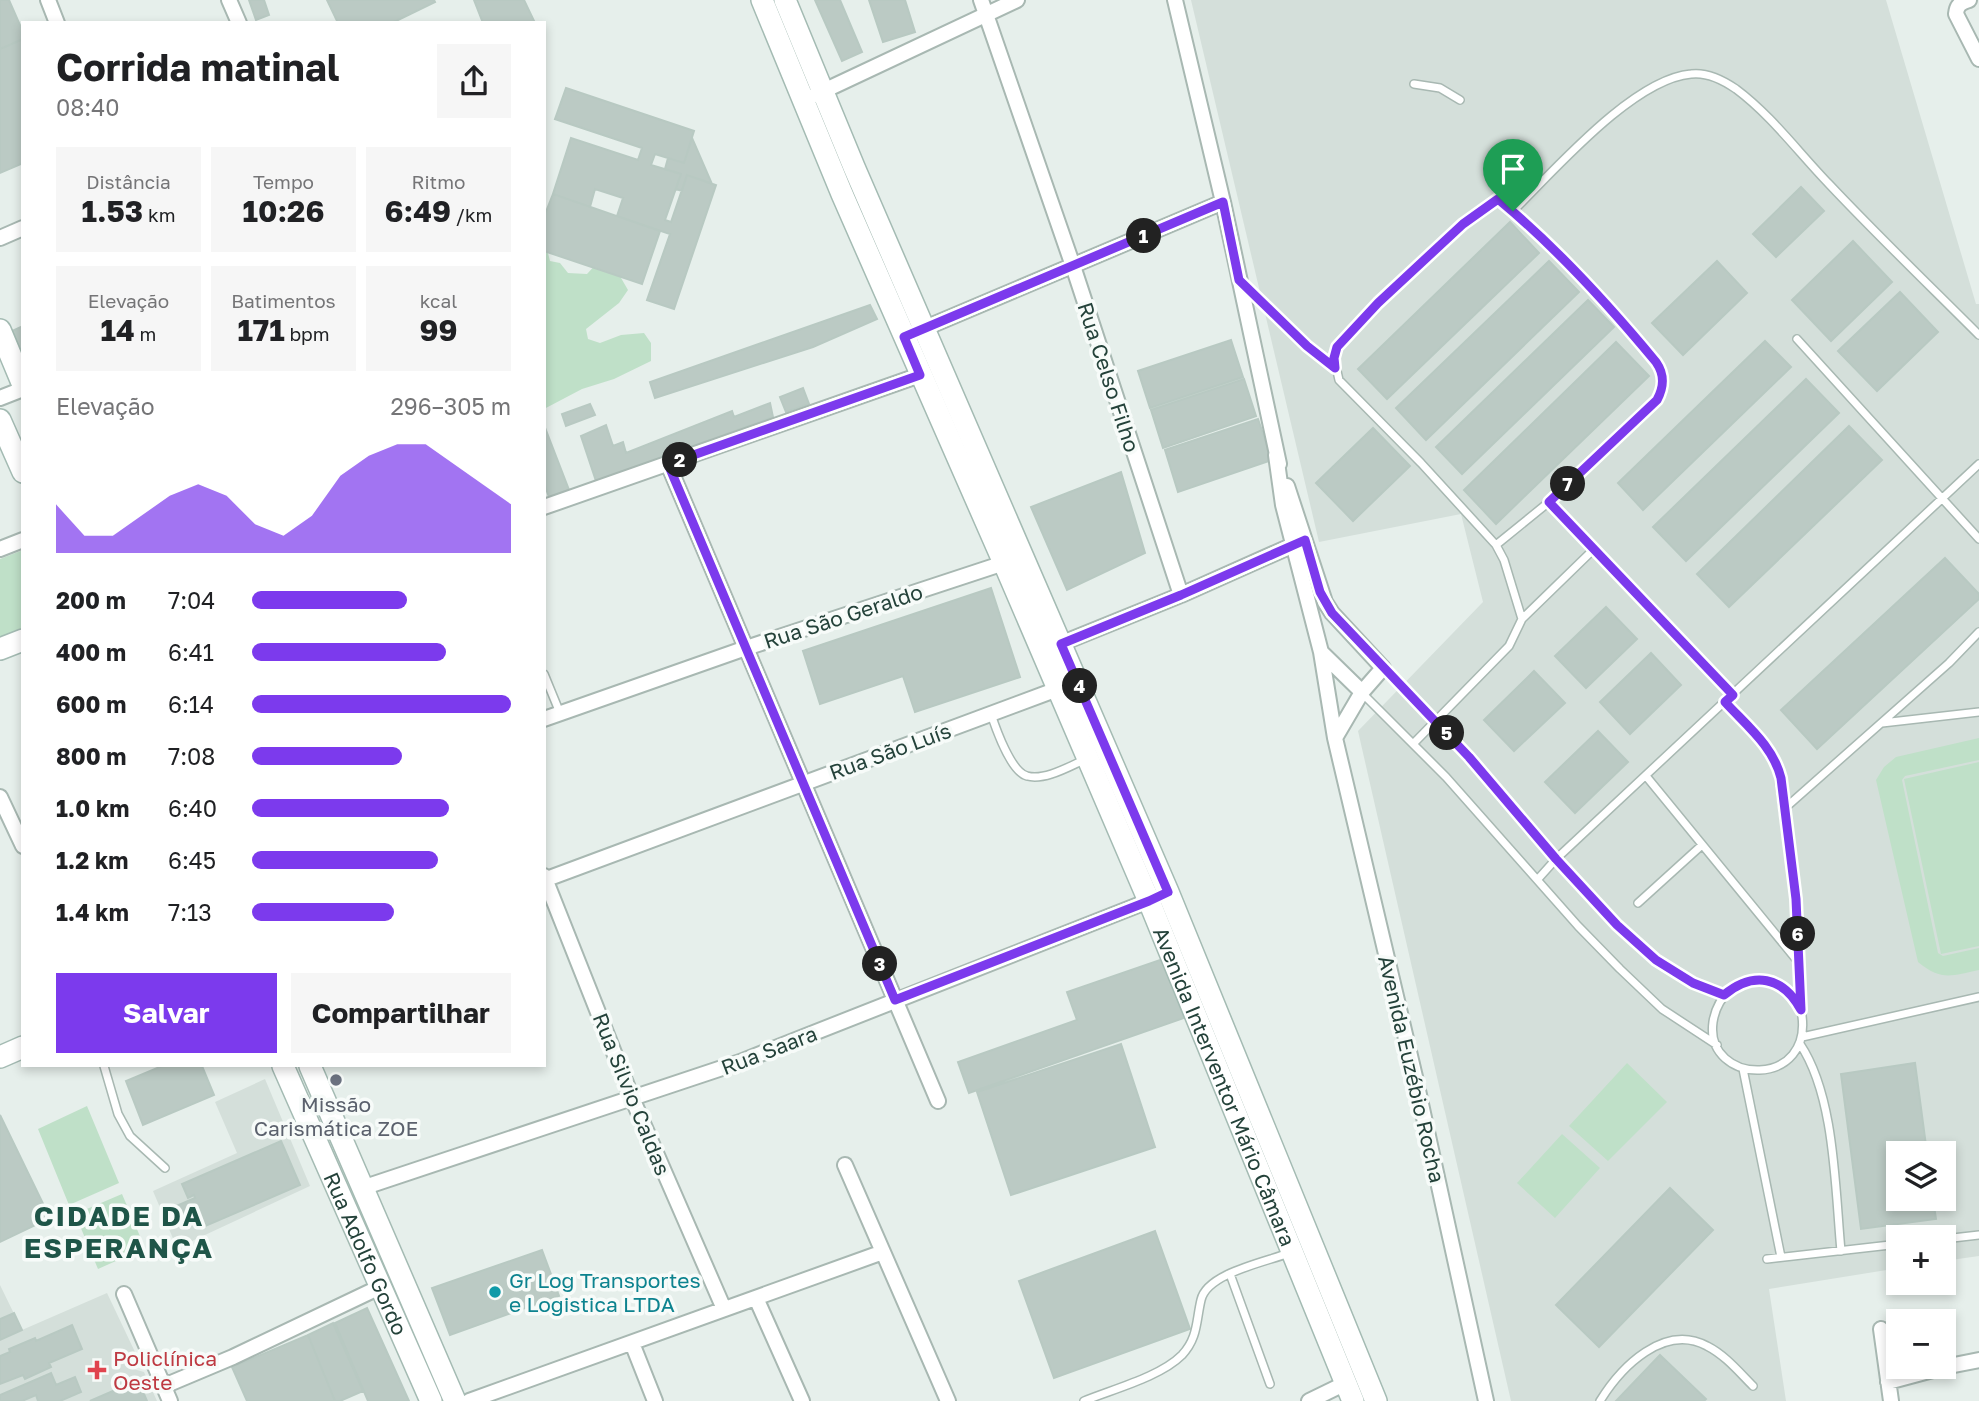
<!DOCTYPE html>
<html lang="pt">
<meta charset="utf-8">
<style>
:root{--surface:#fff;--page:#f6f6f6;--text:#202124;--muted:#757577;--accent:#7c3aed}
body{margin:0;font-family:"Golos Text",sans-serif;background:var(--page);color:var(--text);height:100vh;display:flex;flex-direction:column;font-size:26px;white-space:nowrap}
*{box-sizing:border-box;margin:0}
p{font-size:23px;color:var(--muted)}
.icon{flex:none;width:38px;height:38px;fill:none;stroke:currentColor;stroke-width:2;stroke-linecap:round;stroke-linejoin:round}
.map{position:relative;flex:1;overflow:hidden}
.drawer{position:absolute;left:21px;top:21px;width:525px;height:1046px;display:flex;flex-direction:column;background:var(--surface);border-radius:0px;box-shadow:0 4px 10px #0003}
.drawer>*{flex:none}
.buttons{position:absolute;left:1886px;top:1141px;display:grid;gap:14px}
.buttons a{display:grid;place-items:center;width:70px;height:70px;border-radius:0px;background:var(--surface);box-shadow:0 4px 10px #0003;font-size:35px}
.pin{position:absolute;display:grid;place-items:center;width:60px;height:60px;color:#fff;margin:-72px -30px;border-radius:50% 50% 50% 0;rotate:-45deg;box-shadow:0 0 7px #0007}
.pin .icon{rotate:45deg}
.km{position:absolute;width:35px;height:35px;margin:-18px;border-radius:50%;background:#222;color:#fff;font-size:19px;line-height:35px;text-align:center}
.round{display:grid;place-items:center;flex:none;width:74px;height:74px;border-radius:0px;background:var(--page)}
.head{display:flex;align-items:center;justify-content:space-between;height:119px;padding:0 35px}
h1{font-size:38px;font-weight:700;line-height:52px}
.stats{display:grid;grid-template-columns:repeat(3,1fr);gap:10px;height:119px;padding:7px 35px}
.stats div{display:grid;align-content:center;border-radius:0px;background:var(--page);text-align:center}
.stats b{font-size:30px;font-weight:700}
.stats small{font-size:19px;font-weight:400}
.stats p{font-size:19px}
.chart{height:196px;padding:14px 35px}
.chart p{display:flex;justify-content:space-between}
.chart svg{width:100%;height:126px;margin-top:7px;fill:var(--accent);opacity:.7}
.action{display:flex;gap:14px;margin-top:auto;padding:14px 35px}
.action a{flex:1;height:80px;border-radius:0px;background:var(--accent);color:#fff;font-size:28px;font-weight:700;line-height:80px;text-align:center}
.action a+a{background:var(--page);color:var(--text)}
ul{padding:0 35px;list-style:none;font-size:23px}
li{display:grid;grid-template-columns:112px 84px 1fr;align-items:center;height:52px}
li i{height:18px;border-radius:9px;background:var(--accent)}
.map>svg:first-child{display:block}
.built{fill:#d4dfda;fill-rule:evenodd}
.green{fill:#bfe0c8}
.building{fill:#bbcac4;stroke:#b8c9c2;stroke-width:2}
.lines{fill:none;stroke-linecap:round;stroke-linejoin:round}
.lane-casing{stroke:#a8b8b2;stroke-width:10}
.street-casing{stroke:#a8b8b2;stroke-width:18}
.secondary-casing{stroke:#a4bbb3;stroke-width:24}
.lane{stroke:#fff;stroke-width:7}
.street{stroke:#fff;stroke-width:14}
.secondary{stroke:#fff;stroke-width:21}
.route-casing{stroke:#fff;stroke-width:14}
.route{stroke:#7c3aed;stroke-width:9}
.worship-dot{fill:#6b7280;stroke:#f7fbf9;stroke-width:2.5}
.culture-dot{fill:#0f9aa8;stroke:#f7fbf9;stroke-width:2.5}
.health-dot{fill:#e0444e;stroke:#f7fbf9;stroke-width:2.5}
.labels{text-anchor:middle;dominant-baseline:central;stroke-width:7;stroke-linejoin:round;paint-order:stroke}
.street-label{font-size:21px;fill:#24423a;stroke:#f7fbf9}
.worship-label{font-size:21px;fill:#5b616d;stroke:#f7fbf9}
.culture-label{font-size:21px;fill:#0d838f;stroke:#f7fbf9;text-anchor:start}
.health-label{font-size:21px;fill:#be3a42;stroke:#f7fbf9;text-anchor:start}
.district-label{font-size:28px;font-weight:bold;letter-spacing:2px;fill:#1f5548;stroke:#f7fbf9}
</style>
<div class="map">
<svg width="1979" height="1401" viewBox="0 0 1979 1401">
<rect width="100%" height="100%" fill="#e6efeb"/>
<path class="built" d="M1191,0h695l90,304h3v952l-35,5v-24h-45v31l-130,21 17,112h-275l-153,-670 125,-129 -22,-88 -142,28zM1899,1153h45v46h-45z
M265,1079l45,107 -133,62 -24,-57 84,-38 -22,-51z
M0,1285l22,45 85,-37 28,59 -11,5 6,11 14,4 13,29h-157z"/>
<path class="green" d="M544,251l4,2 2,8 10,2 8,10 19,1 12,-13 18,10 11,19 -9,13 -33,26 2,10 12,4 21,-8 23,-2 7,10v18l-37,18 -32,10 -38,20z
M23,550v81l-23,9v-81z
M1979,738v22l-74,16 -3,4 36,173 5,3 36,-8v22c-28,6 -38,11 -61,-8l-42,-182 8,-13 12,-10z
M1979,762v184l-38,8 -37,-175z
M1627,1063l40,39 -59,59 -39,-35z
M87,1106l32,77 -50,22 -31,-76z
M1562,1134l38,34 -45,50 -38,-35z
M122,1194l23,54 -47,21 -23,-55z"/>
<path class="building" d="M0,0h9l14,32v7l-23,10z
M249,0h15l5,15 -13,5z
M327,0h107l1,2 -43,21h-54z
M474,0h50l11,23h-52z
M815,0h25l22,52 -20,9z
M869,0h36l10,32 -32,10z
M23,39v124l-23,10v-124z
M566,88l128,43 -10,32 -29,-9 -4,11 30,9 -16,46 6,2 16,-47 29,10 -42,124 -27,-9 23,-66 -53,-18 6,-18 -28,-9 -5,18 -37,-13 18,-56 67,22 4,-12 -87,-29z
M692,138l20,46 -25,-9 -5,16 -6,-2 5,-15 -16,-5 3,-11 16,5z
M1801,187l23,24 -48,46 -23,-23z
M553,194l107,37 -18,53 -98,-33v-34z
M1510,222l29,31 -152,146 -29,-30z
M1853,241l39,41 -61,59 -39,-41z
M1549,261l30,31 -153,148 -30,-32z
M1717,261l30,32 -64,62 -31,-32z
M1900,292l38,40 -61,59 -39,-40z
M1588,300l26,27 -152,147 -26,-27z
M870,305l7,14 -64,28 -158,51 -5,-16z
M23,326v31l-11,-26z
M1231,340l12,37 -93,31 -12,-37z
M1765,341l26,26 -148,143 -25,-27z
M1616,342l33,34 -153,148 -32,-34z
M1244,379l12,37 -93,32 -12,-38z
M1806,379l33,34 -153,148 -33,-34z
M803,388l6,16 -23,8 -6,-15z
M770,403l3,14 -177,64 -15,-45 25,-11 7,21 10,-4 3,11 106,-42 2,6z
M590,404l5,11 -29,11 -4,-12z
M1258,419l14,41 -94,32 -13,-42z
M544,425l25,65 -20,7 -5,-14z
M1849,426l33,34 -153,147 -32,-33z
M1373,428l37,38 -57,55 -37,-38z
M1121,472l24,81 -78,37 -36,-83z
M1945,558l34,36v5l-162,150 -36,-39z
M991,588l29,89 -105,35 -12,-36 -83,28 -17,-53z
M1606,607l31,32 -51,49 -31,-32z
M1651,653l30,32 -51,49 -30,-32z
M1534,671l31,32 -51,48 -30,-31z
M1598,731l30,31 -53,51 -30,-31z
M1163,959l21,59 -215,75 -11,-31 119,-42 -10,-28z
M1121,1044l34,103 -144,48 -34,-103z
M1915,1063l12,90h-28v46h34l3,20 -75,10 -20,-155z
M162,1066h40l12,29 -71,30 -17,-44z
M0,1115l50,103 -50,24z
M281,1141l19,44 -97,42 -5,-11 -17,8 -7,-17 21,-9 -1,-3 -6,3 -6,-14z
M1670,1188l43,42 -114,117 -43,-42z
M1155,1231l35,98 -136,49 -35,-97z
M542,1250l17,46 -109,39 -18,-47z
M367,1308l42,93h-41l-33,-78z
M14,1313l8,17 -22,10v-21z
M333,1323l30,68 -23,10h-5l-27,-66z
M72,1325l10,24 -33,14 2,4 -26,12 -2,-4 -23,9v-28l10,-4 -1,-3 26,-11 1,3z
M308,1335l27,66h-88l-15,-34z
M1660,1355l46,44 -2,2h-88z
M51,1373l5,12 19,-8 6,15 -21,9h-22l-2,-6 -14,6h-22v-6z
M138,1380l9,21h-57z"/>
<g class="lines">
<defs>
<path id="lane" d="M1414,84l26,4 20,12
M1513,211c41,-40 120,-132 178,-137 16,-2 32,6 45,15 35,26 63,64 93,95 49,52 100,101 150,151
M1242,283l65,63 28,22
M1797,339l182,200
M1549,502l184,193
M1522,619l72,-70
M1383,668l86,89 87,102 61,66 39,35 37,23 31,12
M544,674l16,39
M1362,693l84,84 132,149 42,43 42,40 55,36
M1725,702l44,47 8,16 19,134 5,111c16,80 -97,76 -88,12 2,-13 7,-23 17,-32 26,-22 57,-6 71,20
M991,714c5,15 20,58 36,62 18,5 43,-10 59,-17
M1882,723l97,-11
M1413,744l96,-98 13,-27 -18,-59 -8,-15 -75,-82 -82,-83 -5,-22 3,-11 41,-44 85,-79 35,-25c58,48 110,105 158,163 13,21 3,35 -11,51l-96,89 -53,43
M1646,776l154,188
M1784,809l165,-146 30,-31
M1538,879l18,-20 423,-395
M1638,903l64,-58
M1802,1037l177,-40
M1800,1044c35,52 35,144 41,207
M104,1066l14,48 12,22 35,32
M1743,1069l38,188
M1944,1239l35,-4
M1767,1259l132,-15
M1230,1274l40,110
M1084,1401c29,-12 76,-24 98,-46 16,-17 14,-34 19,-55 6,-27 65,-38 88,-47
M1600,1401c21,-34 64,-78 107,-55 18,9 32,26 46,40"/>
<path id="street" d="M48,0l9,23
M229,0l10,23
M981,0l92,266 108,329
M1175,0l48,202 56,262
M1969,0c-8,3 -12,4 -13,14l23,45
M815,95l202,-95
M0,238l23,-10
M918,331l305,-129
M0,398l23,-9
M1276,455l7,50 38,147 14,86 81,343 70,320
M668,464l270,637
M1287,486l38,116 7,11 51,55 -21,24 -27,46
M544,507l376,-132
M0,549l23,-9
M1055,646l126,-51 119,-53
M1321,652l41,40
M544,719l202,-71 264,-87
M0,797l23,49
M544,876l88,222 92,211
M544,880l519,-193
M845,1165l103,236
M362,1188l378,-126 416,-164
M124,1294l46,107
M756,1298l46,103
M1881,1329l10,72
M632,1343l23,58
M1888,1382l56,-15 35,-7
M164,1386l69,-29 147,-70
M469,1401l414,-149
M1309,1401l37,-18"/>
<g id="secondary">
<path id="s1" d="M762,0l80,194 162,369 145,338 204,500"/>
<path d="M785,0l69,167 314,725 208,509"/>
<path d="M0,330l23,55"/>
<path d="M0,420l23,52"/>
<path d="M0,649l23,-9"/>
<path d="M0,1057l23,-10"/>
<path id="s2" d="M283,1066l148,335"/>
<path d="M310,1066l145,335"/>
</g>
</defs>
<use href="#lane" class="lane-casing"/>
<use href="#street" class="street-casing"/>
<use href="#secondary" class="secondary-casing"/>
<use href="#lane" class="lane"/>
<use href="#street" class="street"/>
<use href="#secondary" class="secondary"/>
</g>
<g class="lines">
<defs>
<path id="route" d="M1498,199c58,48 110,105 158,163 9,13 8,25 1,38l-108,102 184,193 -8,7c22,24 48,44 56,76l15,121 5,111c-18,-34 -48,-39 -77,-15l-31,-12 -37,-23 -39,-35 -61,-66 -87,-102 -137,-144 -12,-21 -15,-52 -124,55 -120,49 107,248 -19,9 -254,99 -227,-536 252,-89 -16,-38 319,-135 16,78 68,66 28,22 -1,-10 3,-11 41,-44 85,-79z"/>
</defs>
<use href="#route" class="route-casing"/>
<use href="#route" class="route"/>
</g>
<circle class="worship-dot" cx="336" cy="1080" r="7"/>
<circle class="culture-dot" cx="495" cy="1292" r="7"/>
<path class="health-dot" d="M93.5 1359.5h7v7h7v7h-7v7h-7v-7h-7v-7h7z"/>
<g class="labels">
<g class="street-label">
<text transform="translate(1109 377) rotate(72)">Rua Celso Filho</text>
<text transform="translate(843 616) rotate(-18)">Rua São Geraldo</text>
<text transform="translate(890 751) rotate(-20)">Rua São Luís</text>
<text transform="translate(769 1050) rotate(-21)">Rua Saara</text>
<text transform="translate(1412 1069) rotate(77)">Avenida Euzébio Rocha</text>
<text stroke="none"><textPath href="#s1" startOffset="1181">Avenida Interventor Mário Câmara</textPath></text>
<text transform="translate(632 1094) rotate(68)">Rua Silvio Caldas</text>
<text stroke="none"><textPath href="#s2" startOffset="205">Rua Adolfo Gordo</textPath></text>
</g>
<g class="worship-label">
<text x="336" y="1104">Missão<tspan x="336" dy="24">Carismática ZOE</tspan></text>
</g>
<g class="culture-label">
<text x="509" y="1280">Gr Log Transportes<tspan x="509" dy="24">e Logistica LTDA</tspan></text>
</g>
<g class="health-label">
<text x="113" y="1358">Policlínica<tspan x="113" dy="24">Oeste</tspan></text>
</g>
<g class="district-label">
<text x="119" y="1215">CIDADE DA<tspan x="119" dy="32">ESPERANÇA</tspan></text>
</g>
</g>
</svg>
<div class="buttons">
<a><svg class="icon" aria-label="layers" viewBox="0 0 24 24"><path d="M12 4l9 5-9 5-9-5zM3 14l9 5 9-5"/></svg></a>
<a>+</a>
<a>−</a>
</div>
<div class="pin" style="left:1513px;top:211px;background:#1e9e55"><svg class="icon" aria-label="arrive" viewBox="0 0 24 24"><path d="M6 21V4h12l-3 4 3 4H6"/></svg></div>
<b class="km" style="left:1144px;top:236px">1</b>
<b class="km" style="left:680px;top:460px">2</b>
<b class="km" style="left:880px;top:964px">3</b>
<b class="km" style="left:1080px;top:686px">4</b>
<b class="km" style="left:1447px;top:733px">5</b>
<b class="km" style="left:1798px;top:934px">6</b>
<b class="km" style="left:1568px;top:484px">7</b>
<section class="drawer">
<div class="head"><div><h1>Corrida matinal</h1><p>08:40</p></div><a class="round"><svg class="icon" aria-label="share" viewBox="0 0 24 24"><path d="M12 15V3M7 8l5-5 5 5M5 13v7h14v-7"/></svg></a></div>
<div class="stats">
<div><p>Distância</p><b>1.53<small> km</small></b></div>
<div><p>Tempo</p><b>10:26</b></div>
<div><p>Ritmo</p><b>6:49<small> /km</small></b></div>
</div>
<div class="stats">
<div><p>Elevação</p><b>14<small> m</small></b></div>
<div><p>Batimentos</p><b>171<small> bpm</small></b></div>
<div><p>kcal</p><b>99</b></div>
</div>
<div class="chart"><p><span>Elevação</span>296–305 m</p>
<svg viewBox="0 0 160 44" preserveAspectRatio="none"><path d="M0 44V27L10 38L20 38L30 31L40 24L50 20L60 24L70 34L80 38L90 31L100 17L110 10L120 6L130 6L140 13L150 20L160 27V44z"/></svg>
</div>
<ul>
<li><b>200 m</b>7:04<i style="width:60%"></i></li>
<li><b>400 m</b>6:41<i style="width:75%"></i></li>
<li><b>600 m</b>6:14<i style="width:100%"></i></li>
<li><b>800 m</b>7:08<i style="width:58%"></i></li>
<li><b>1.0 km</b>6:40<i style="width:76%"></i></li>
<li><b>1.2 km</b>6:45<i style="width:72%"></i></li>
<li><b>1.4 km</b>7:13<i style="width:55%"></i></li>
</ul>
<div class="action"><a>Salvar</a><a>Compartilhar</a></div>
</section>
</div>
